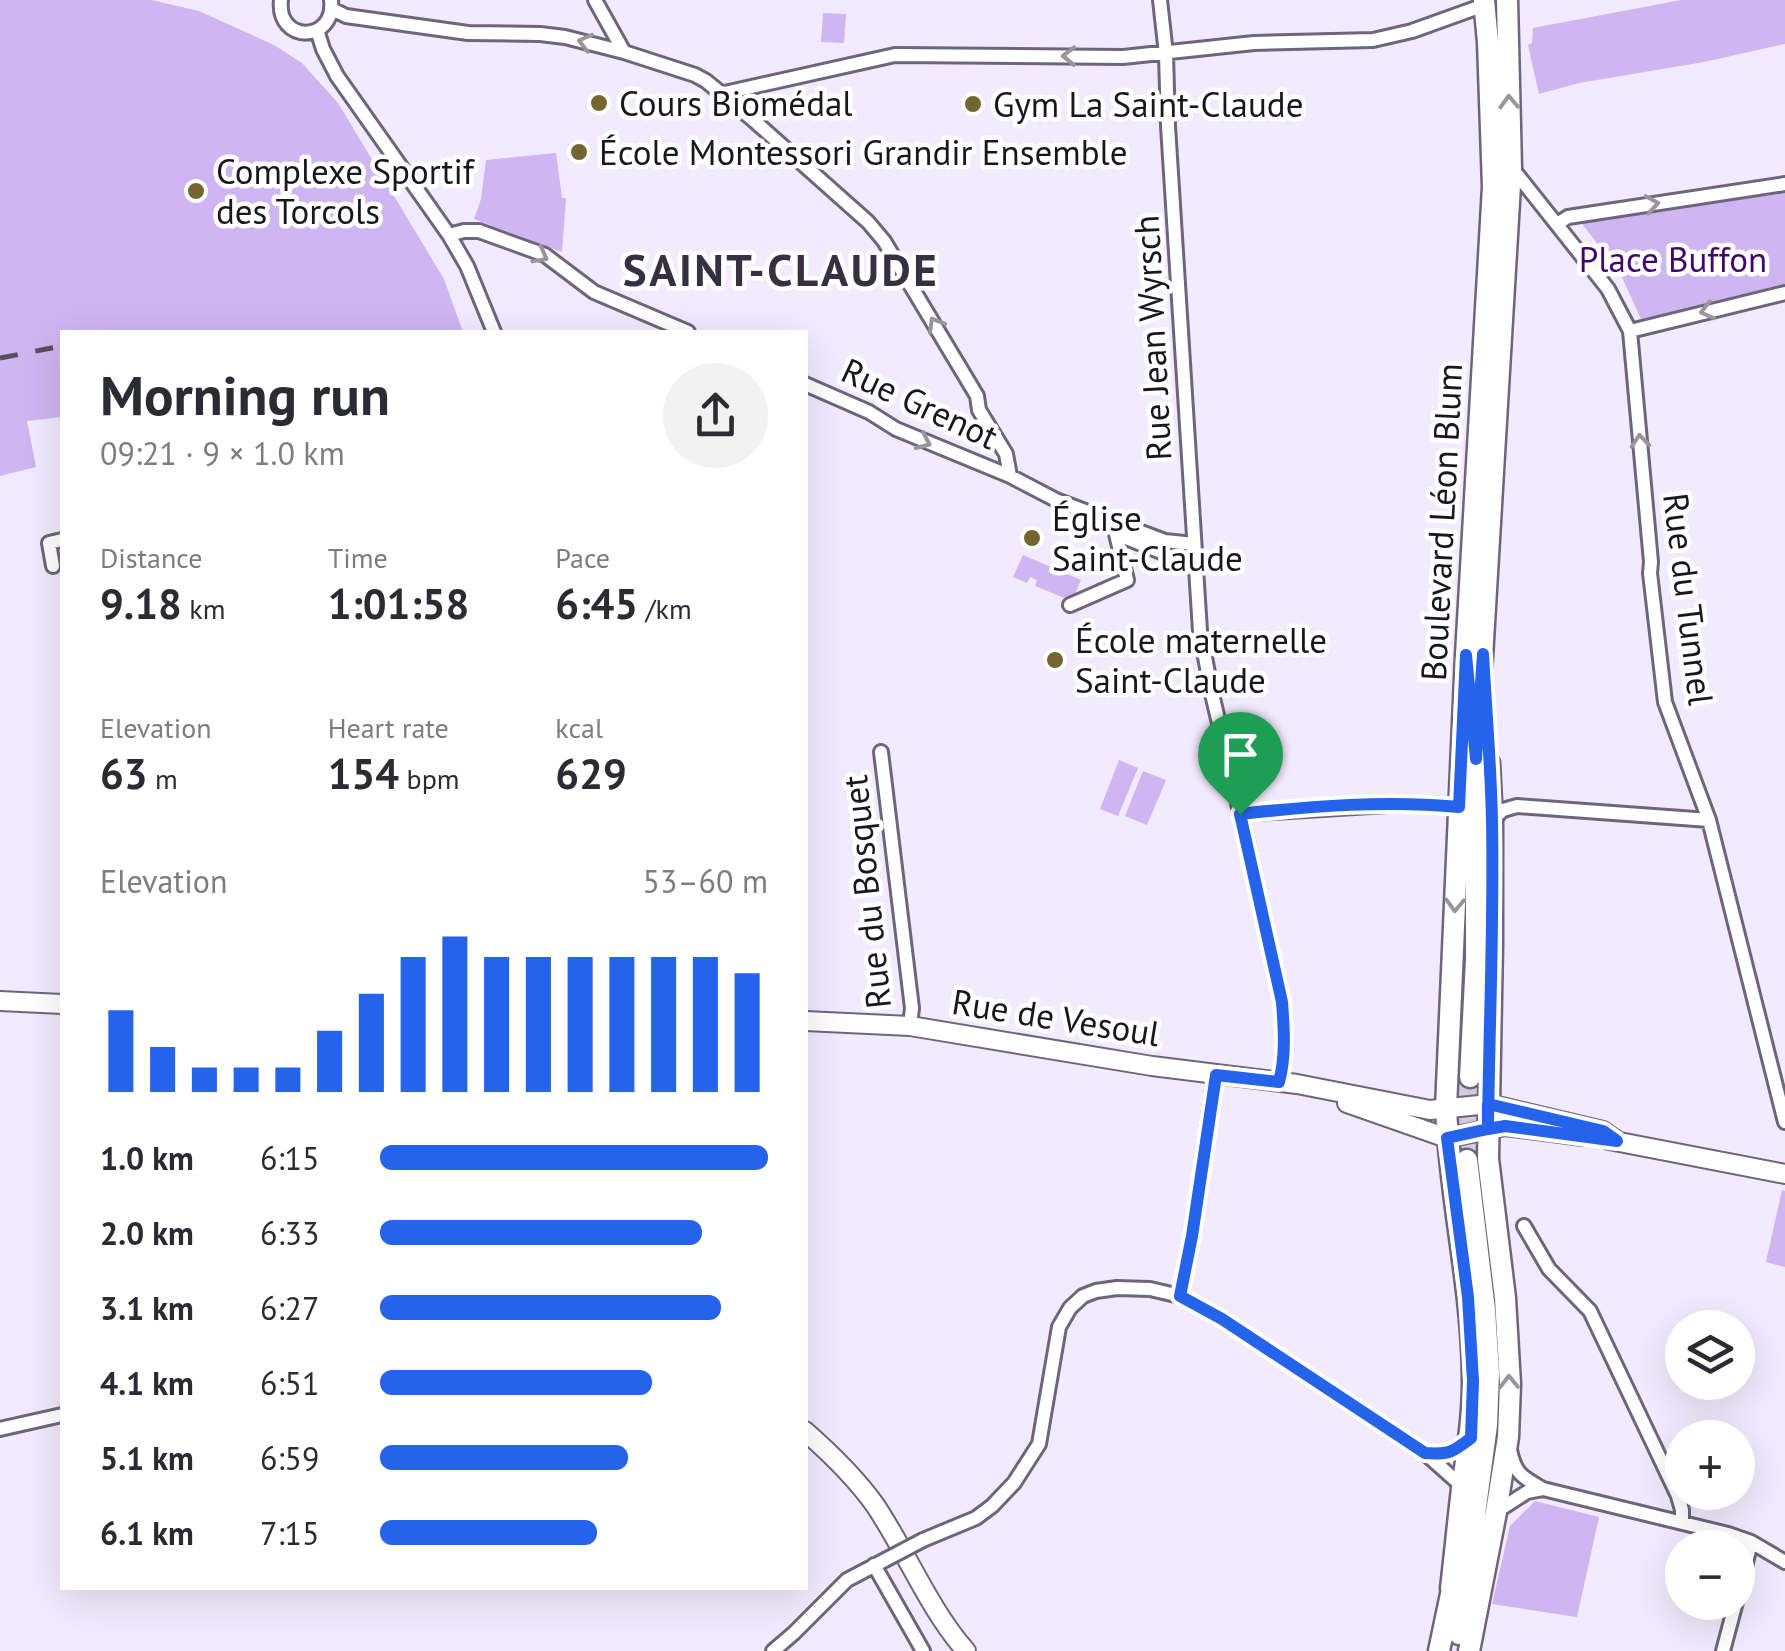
<!DOCTYPE html>
<meta charset="utf-8">
<style>
:root{--surface:#fff;--page:#f2f2f3;--text:#2b2b33;--muted:#7c7c81;--accent:#2563eb}
body{margin:0;font-family:"PT Sans",sans-serif;background:var(--page);color:var(--text);height:100vh;display:flex;flex-direction:column;font-size:38px;white-space:nowrap}
*{box-sizing:border-box;margin:0}
p{font-size:32px;color:var(--muted)}
.icon{flex:none;width:55px;height:55px;fill:none;stroke:currentColor;stroke-width:2;stroke-linecap:round;stroke-linejoin:round}
.map{position:relative;flex:1;overflow:hidden}
.details{position:absolute;left:60px;top:330px;width:748px;height:1260px;display:flex;flex-direction:column;background:var(--surface);border-radius:0px;box-shadow:0 10px 40px #0002}
.details>*{flex:none}
.tools{position:absolute;left:1665px;top:1310px;display:grid;gap:20px}
.tools a{display:grid;place-items:center;width:90px;height:90px;border-radius:50%;background:var(--surface);box-shadow:0 10px 40px #0002;font-size:50px}
.pin{position:absolute;display:grid;place-items:center;width:85px;height:85px;color:#fff;margin:-102px -42px;border-radius:50% 50% 50% 0;rotate:-45deg;box-shadow:0 0 10px #0007}
.pin .icon{rotate:45deg}
.round{display:grid;place-items:center;flex:none;width:105px;height:105px;border-radius:52px;background:var(--page)}
.head{display:flex;align-items:center;justify-content:space-between;height:170px;padding:0 40px}
h1{font-size:55px;font-weight:700;line-height:75px}
.metrics{display:grid;grid-template-columns:repeat(3,1fr);gap:15px;height:170px;padding:10px 40px}
.metrics div{display:grid;align-content:center}
.metrics b{font-size:42px;font-weight:700}
.metrics small{font-size:28px;font-weight:400}
.metrics p{font-size:28px}
.chart{height:280px;padding:20px 40px}
.chart p{display:flex;justify-content:space-between}
.chart svg{width:100%;height:180px;margin-top:10px;stroke:var(--accent);stroke-width:6}
ul{padding:0 40px;list-style:none;font-size:32px}
li{display:grid;grid-template-columns:160px 120px 1fr;align-items:center;height:75px}
li i{height:25px;border-radius:12px;background:var(--accent)}
.map>svg:first-child{display:block}
.green{fill:#cfb5f1}
.lines{fill:none;stroke-linecap:round;stroke-linejoin:round}
.primary-tunnel{stroke:#d2cadd;stroke-width:20;stroke-dasharray:20 10;stroke-linecap:butt}
.street-casing{stroke:#6e657b;stroke-width:18}
.secondary-casing{stroke:#6e657b;stroke-width:22}
.primary-casing{stroke:#6e657b;stroke-width:25}
.street{stroke:#fff;stroke-width:12}
.secondary{stroke:#fff;stroke-width:18}
.primary{stroke:#fff;stroke-width:20}
.rail{stroke:#55505c;stroke-width:5;stroke-dasharray:18 18;stroke-linecap:butt}
.street-bridge-casing{stroke:#6e657b;stroke-width:18;stroke-linecap:butt}
.street-bridge{stroke:#fff;stroke-width:12}
.oneway{stroke:#98969a}
.route-casing{stroke:#fff;stroke-width:20}
.route{stroke:#2563eb;stroke-width:12}
.poi-dot{fill:#746633;stroke:#fff;stroke-width:4}
.labels{text-anchor:middle;dominant-baseline:central;stroke-width:9;stroke-linejoin:round;paint-order:stroke}
.poi-label{font-size:35px;fill:#1a161f;stroke:#fff;text-anchor:start}
.park-label{font-size:35px;fill:#42056d;stroke:#fff}
.street-label{font-size:35px;fill:#1a161f;stroke:#fff}
.district-label{font-size:45px;font-weight:bold;letter-spacing:2.5px;fill:#372f42;stroke:#fff}
</style>
<div class="map">
<svg width="1785" height="1651" viewBox="0 0 1785 1651">
<rect width="100%" height="100%" fill="#f2eafe"/>
<path class="green" d="M0,0h151l48,11 75,34 28,18 36,40 106,176 19,53h-401v85l-35,4 9,46 -36,9z
M1681,0h104v44l-81,18 -125,21 -40,11 -11,-49 4,-2 1,-15z
M823,13l23,1 -2,29 -23,-1z
M556,153l6,45h4l-4,54 -88,-33 7,-20 5,-39z
M1785,193v94l-144,32 -21,-46 -40,-52z
M1023,555l58,25 -9,21 -37,-15 2,-6 -7,-3 -3,6 -14,-6z
M1119,760l19,8 -20,48 -18,-7z
M1143,771l23,9 -19,45 -22,-9z
M1782,1190l3,1v76l-19,-5z
M1535,1501l64,16 -22,100 -85,-13 18,-78z"/>
<g class="lines">
<path class="primary-tunnel" d="M1467,1160l3,-83"/>
<defs>
<path id="street" d="M281,0c-5,44 55,43 50,0
M595,0l29,52
M1160,0l6,54 2,72 32,505 12,63 35,147 35,161c2,27 4,54 -3,80
M332,9l14,7 122,17 72,1 25,3 59,15 71,23 11,6 45,37 117,104 16,19 93,155 2,14 27,44 4,22
M317,30l6,19 14,27 112,159 18,31 27,66
M720,94l175,-39 228,2 131,-14 119,-3 39,-9 75,-27
M1512,168l96,121 22,42 21,231 -1,11 15,129 44,118 76,302
M1557,224l11,-7 217,-33
M449,235l15,-4h15l66,24 49,37 94,40
M1630,331l155,-38
M805,384l64,28 27,17 114,47 46,24 109,41 29,3
M53,566l-4,-23 13,-3
M1070,605l57,-25 -11,-46 45,18
M881,752l31,256 -2,18
M1240,814l164,-10h28l27,3
M1492,820l11,-10 14,-4 192,14
M1524,1226l25,43 41,42 88,185 4,14v12
M1180,1296l12,-61 23,-160
M0,1429l62,-14
M1463,1487l-38,-34c22,1 27,0 44,-14
M1543,1489l185,45 23,8 34,20
M1496,1512l31,-20 16,-3c-21,-12 -28,-15 -33,-39
M923,1540l53,-22 16,-12 22,-23 25,-39 20,-117 11,-19 13,-12 13,-5 21,-3 33,1 30,7 42,23 203,134
M874,1565l49,86
M1738,1595l13,-53
M773,1651l21,-18 53,-53 38,-20
M1723,1651l13,-49"/>
<path id="secondary" d="M0,1001l62,3
M805,1021l105,5 242,40 145,18 133,26 59,-6 114,27 14,10
M1347,1103l100,35 58,-12 78,10
M1609,1140l176,34
M805,1431c25,22 50,46 70,74 31,46 54,104 91,146"/>
<path id="primary" d="M1470,1077l6,-117v-201l35,-591 -4,-168
M1451,1588c4,-33 7,-66 11,-99 5,-36 11,-70 11,-107 0,-92 -23,-182 -27,-274l20,-453 27,-468 -5,-145 -4,-42
M1459,1634l28,-209 2,-52 -4,-63 -18,-150
M1439,1651l16,-76
M1469,1651l27,-139 12,-75 2,-53 -5,-86 -17,-139 4,-215v-124l-3,-57"/>
</defs>
<use href="#street" class="street-casing"/>
<use href="#secondary" class="secondary-casing"/>
<use href="#primary" class="primary-casing"/>
<use href="#street" class="street"/>
<use href="#secondary" class="secondary"/>
<use href="#primary" class="primary"/>
<path class="rail" d="M0,358l62,-12"/>
<defs>
<path id="street-bridge" d="M885,1560l38,-20"/>
</defs>
<use href="#street-bridge" class="street-bridge-casing"/>
<use href="#street-bridge" class="street-bridge"/>
</g>
<defs><path id="oneway-chevron" d="M-2-3.5L2.5 0L-2 3.5" fill="none" stroke-width="1.6" stroke-linecap="round" stroke-linejoin="round" transform="scale(2.5)"/></defs>
<g class="oneway">
<use href="#oneway-chevron" transform="translate(585 42) rotate(-166)"/>
<use href="#oneway-chevron" transform="translate(1069 56) rotate(-179)"/>
<use href="#oneway-chevron" transform="translate(1509 102) rotate(-92)"/>
<use href="#oneway-chevron" transform="translate(1652 204) rotate(-9)"/>
<use href="#oneway-chevron" transform="translate(541 256) rotate(28)"/>
<use href="#oneway-chevron" transform="translate(1707 311) rotate(166)"/>
<use href="#oneway-chevron" transform="translate(935 324) rotate(-120)"/>
<use href="#oneway-chevron" transform="translate(1640 441) rotate(-95)"/>
<use href="#oneway-chevron" transform="translate(924 442) rotate(24)"/>
<use href="#oneway-chevron" transform="translate(1455 905) rotate(92)"/>
<use href="#oneway-chevron" transform="translate(1509 1382) rotate(-91)"/>
</g>
<g class="lines">
<defs>
<path id="route" d="M1240,814l42,188c2,27 4,54 -3,80l-63,-7 -24,161 -12,60 42,23 203,134c24,2 28,-1 46,-15l2,-57 -5,-84 -21,-159 41,-9v-25l115,27 14,10 -112,-15 -17,3c1,-102 6,-204 4,-307 -1,-56 -6,-112 -9,-168l-7,105 -10,-104 -7,152c-72,-7 -147,-1 -219,7"/>
</defs>
<use href="#route" class="route-casing"/>
<use href="#route" class="route"/>
</g>
<g class="poi-dot">
<circle cx="599" cy="103" r="10"/>
<circle cx="973" cy="104" r="10"/>
<circle cx="579" cy="152" r="10"/>
<circle cx="196" cy="191" r="10"/>
<circle cx="1032" cy="538" r="10"/>
<circle cx="1055" cy="660" r="10"/>
</g>
<g class="labels">
<g class="poi-label">
<text x="619" y="103">Cours Biomédal</text>
<text x="993" y="104">Gym La Saint-Claude</text>
<text x="599" y="152">École Montessori Grandir Ensemble</text>
<text x="216" y="171">Complexe Sportif<tspan x="216" dy="40">des Torcols</tspan></text>
<text x="1052" y="518">Église<tspan x="1052" dy="40">Saint-Claude</tspan></text>
<text x="1075" y="640">École maternelle<tspan x="1075" dy="40">Saint-Claude</tspan></text>
</g>
<g class="park-label">
<text x="1673" y="259">Place Buffon</text>
</g>
<g class="street-label">
<text transform="translate(1152 338) rotate(-93)">Rue Jean Wyrsch</text>
<text transform="translate(920 403) rotate(25)">Rue Grenot</text>
<text transform="translate(1441 522) rotate(-87)">Boulevard Léon Blum</text>
<text transform="translate(1689 599) rotate(83)">Rue du Tunnel</text>
<text transform="translate(866 892) rotate(-96)">Rue du Bosquet</text>
<text transform="translate(1056 1017) rotate(9)">Rue de Vesoul</text>
</g>
<g class="district-label">
<text x="781" y="269">SAINT-CLAUDE</text>
</g>
</g>
</svg>
<div class="tools">
<a><svg class="icon" aria-label="layers" viewBox="0 0 24 24"><path d="M12 4l9 5-9 5-9-5zM3 14l9 5 9-5"/></svg></a>
<a>+</a>
<a>−</a>
</div>
<div class="pin" style="left:1240px;top:814px;background:#1e9e55"><svg class="icon" aria-label="arrive" viewBox="0 0 24 24"><path d="M6 21V4h12l-3 4 3 4H6"/></svg></div>
<section class="details">
<div class="head"><div><h1>Morning run</h1><p>09:21 · 9 × 1.0 km</p></div><a class="round"><svg class="icon" aria-label="share" viewBox="0 0 24 24"><path d="M12 15V3M7 8l5-5 5 5M5 13v7h14v-7"/></svg></a></div>
<div class="metrics">
<div><p>Distance</p><b>9.18<small> km</small></b></div>
<div><p>Time</p><b>1:01:58</b></div>
<div><p>Pace</p><b>6:45<small> /km</small></b></div>
</div>
<div class="metrics">
<div><p>Elevation</p><b>63<small> m</small></b></div>
<div><p>Heart rate</p><b>154<small> bpm</small></b></div>
<div><p>kcal</p><b>629</b></div>
</div>
<div class="chart"><p><span>Elevation</span>53–60 m</p>
<svg viewBox="0 0 160 44" preserveAspectRatio="none"><path d="M5 44V24M15 44V33M25 44V38M35 44V38M45 44V38M55 44V29M65 44V20M75 44V11M85 44V6M95 44V11M105 44V11M115 44V11M125 44V11M135 44V11M145 44V11M155 44V15"/></svg>
</div>
<ul>
<li><b>1.0 km</b>6:15<i style="width:100%"></i></li>
<li><b>2.0 km</b>6:33<i style="width:83%"></i></li>
<li><b>3.1 km</b>6:27<i style="width:88%"></i></li>
<li><b>4.1 km</b>6:51<i style="width:70%"></i></li>
<li><b>5.1 km</b>6:59<i style="width:64%"></i></li>
<li><b>6.1 km</b>7:15<i style="width:56%"></i></li>
</ul>
</section>
</div>
